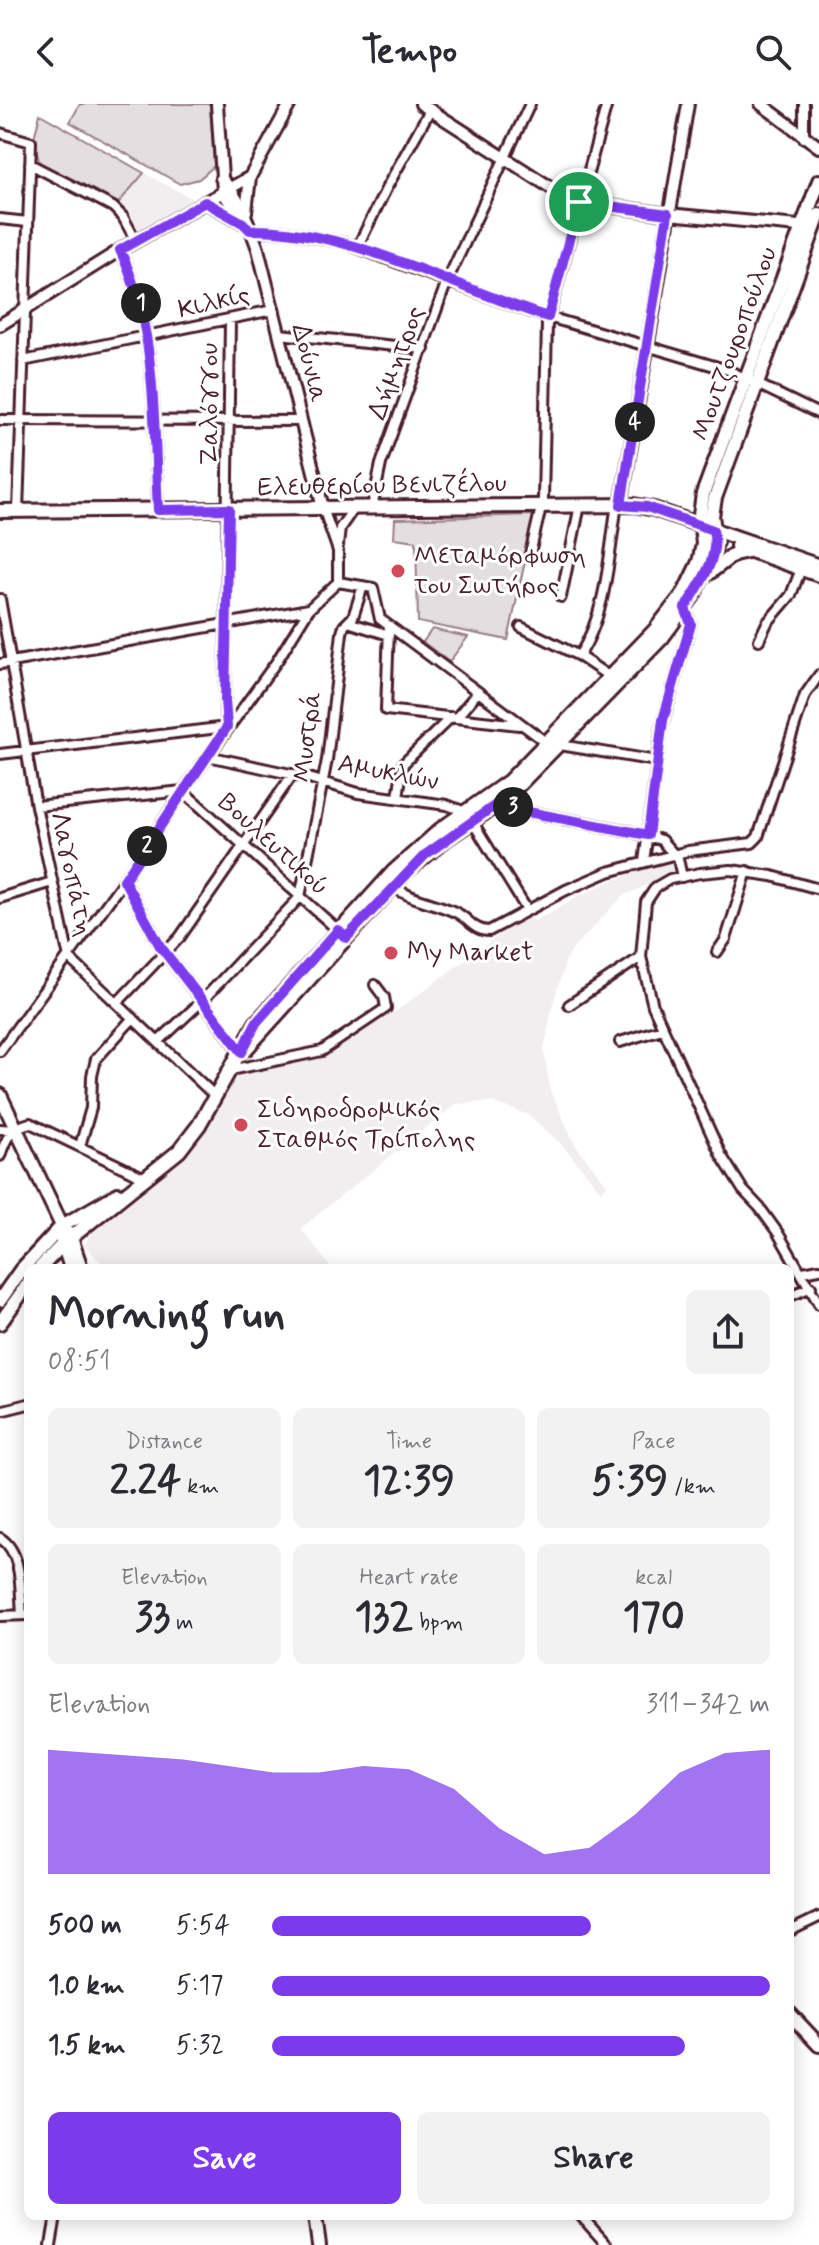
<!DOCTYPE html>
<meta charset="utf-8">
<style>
:root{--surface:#fff;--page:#f2f2f3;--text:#2b2b33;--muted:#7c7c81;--accent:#7c3aed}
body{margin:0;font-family:Mynerve,sans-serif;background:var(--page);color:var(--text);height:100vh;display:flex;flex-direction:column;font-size:30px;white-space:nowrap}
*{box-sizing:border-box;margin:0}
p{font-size:26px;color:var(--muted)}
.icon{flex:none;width:44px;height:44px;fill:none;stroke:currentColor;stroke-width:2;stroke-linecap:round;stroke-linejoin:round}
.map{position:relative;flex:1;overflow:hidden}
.details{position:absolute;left:24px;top:1160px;width:770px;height:956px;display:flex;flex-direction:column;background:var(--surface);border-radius:12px;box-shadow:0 4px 20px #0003}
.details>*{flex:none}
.pin{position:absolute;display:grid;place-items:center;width:68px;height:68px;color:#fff;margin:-34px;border:4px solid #fff;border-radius:50%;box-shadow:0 2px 8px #0007}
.km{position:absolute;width:40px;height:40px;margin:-20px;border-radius:50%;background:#222;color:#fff;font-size:22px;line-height:40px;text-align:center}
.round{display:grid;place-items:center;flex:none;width:84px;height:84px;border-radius:12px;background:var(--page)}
.overview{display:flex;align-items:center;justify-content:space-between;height:136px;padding:0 24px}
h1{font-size:44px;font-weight:700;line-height:60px}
.stats{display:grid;grid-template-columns:repeat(3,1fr);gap:12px;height:136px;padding:8px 24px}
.stats div{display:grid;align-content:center;border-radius:12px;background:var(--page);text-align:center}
.stats b{font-size:40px;font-weight:700}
.stats small{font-size:22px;font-weight:400}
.stats p{font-size:22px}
.chart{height:224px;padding:16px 24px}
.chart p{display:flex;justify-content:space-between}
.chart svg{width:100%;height:144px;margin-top:8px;fill:var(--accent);opacity:.7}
.primary-button{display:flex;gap:16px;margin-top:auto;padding:16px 24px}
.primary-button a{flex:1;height:92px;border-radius:12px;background:var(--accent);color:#fff;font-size:32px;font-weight:700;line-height:92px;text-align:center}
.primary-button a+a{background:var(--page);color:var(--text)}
ul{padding:0 24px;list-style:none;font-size:26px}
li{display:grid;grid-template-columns:128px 96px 1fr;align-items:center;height:60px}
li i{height:20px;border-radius:10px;background:var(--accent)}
header{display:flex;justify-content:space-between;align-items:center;height:104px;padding:0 24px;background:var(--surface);font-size:36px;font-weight:700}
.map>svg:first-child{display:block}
.built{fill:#f2eeef}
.green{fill:#e5dee0;stroke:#987e86;stroke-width:2}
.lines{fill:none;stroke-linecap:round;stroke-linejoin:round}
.minor-casing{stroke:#4a1f2b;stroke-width:14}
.tertiary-casing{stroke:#4a1f2b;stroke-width:16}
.secondary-casing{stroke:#4a1f2b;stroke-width:18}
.primary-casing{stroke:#4a1f2b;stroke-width:18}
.minor{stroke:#fff;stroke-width:8}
.tertiary{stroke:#fff;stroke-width:10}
.secondary{stroke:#fff;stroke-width:12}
.primary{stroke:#fff;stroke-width:12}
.route-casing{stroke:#fff;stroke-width:16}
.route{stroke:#7c3aed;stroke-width:10}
.poi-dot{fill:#d1495b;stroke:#fff;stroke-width:3}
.labels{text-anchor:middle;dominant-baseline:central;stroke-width:6;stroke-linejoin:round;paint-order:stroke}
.street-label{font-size:26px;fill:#4a1f2b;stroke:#fff}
.poi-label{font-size:26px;fill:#4a1f2b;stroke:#fff;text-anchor:start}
</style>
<header><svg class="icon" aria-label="back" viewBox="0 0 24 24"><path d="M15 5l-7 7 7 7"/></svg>Tempo<svg class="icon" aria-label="search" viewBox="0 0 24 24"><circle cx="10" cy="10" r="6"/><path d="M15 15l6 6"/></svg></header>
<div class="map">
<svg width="819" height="2141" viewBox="0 0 819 2141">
<rect width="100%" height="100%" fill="#fff"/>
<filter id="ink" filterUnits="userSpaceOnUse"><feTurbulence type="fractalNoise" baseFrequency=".0125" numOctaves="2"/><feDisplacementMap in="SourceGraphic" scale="16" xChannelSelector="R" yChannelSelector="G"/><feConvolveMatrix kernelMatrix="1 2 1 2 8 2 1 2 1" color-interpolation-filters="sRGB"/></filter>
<g filter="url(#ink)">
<path class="built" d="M144,69l54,29 -58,34 -24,-30z
M671,756l4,12 -52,24 -48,50 -9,14 -14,47 -8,43 6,40 26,56 31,39 -6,6 -38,-45 -34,-31 -38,-13 -35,2 -155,124 30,40h-225l-22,-23 11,-19 92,-71 14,-19 37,-64 82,-18 79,-45 128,-95 8,7 43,-25 36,-16z"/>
<path class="green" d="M80,0h130l4,62 -15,13 -19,5 -110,-62z
M40,10l104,59 -28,33 -76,-40 -6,-28z
M535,411l-27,125 -90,-18 -2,-81 -22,-3 1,-19z
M432,525l36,8 -19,25 -26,-20z"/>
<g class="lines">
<defs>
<path id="minor" d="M804,0v34
M0,29l31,9 -13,369
M30,60l83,43 10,10 13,24
M0,115l28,3
M250,126l39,2 55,11 184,68 200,59 91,44
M357,144l30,-61 43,-77
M120,146c38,81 33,172 38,260
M279,230l145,15
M23,257l250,-51
M0,316l301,1
M372,404l9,-44 66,-183 83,-177
M338,442l2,-18 14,-20
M529,454l14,-59 4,-176 60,-219
M338,478l35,6 7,31 163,121 17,5 97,16
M561,493l19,-92
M0,495l36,207 33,152 147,139
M348,518l41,13
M389,523l-3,83 70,8
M521,523l58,29 31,21
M759,536l8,-17 24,-28 10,-26
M579,552c28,-42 30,-103 38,-152
M0,560l309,-55
M478,588l-22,26 63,7
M227,623l-2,-18 5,-389
M0,650l227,-27
M208,652l101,22 49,15 89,12 16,6 9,10 55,89
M398,693l5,-33 48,-47
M500,696l28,12 101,19 32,9 17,19 4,18
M36,702l147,-15 158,142
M644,758l18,-137 29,-101 -6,-16
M124,776l36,66 81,106
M393,782c19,15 42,16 64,27 12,6 17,18 32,18l77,-41 42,-18 80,-21 64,-8 6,-6 47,-142 14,-20
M819,785l-47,-13 -41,-6 -31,3 -30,6 -14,8 -10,15 -5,55 12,49 68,149 22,35 17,18 18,25 41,71
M0,794l52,-16
M717,848l9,-13 21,-68
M117,899l63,-66 113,-163
M569,901l72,-48
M159,937l43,-40 98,-104 27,-137 15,-127 2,-7 9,-9 10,-31
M620,938l42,-13
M0,947l124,-171 59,-89 94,-130 32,-52 29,-27v-31l-15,-43
M231,966l91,-19 64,-43 -2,-11 -9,-12
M0,1025l15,1
M80,1042l11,-38 1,-32 4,-17 37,-41
M0,1052c6,-18 10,-28 30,-33l115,55
M803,1168l16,-3
M790,1192l21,-9
M0,1307l28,-7
M0,1434c23,14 20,53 22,77
M0,1512l28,-1
M790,1827l29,-14
M581,2112l26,29
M51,2141l5,-29"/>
<path id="tertiary" d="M217,0l6,88 20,31
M421,0l146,94 12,4 89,12 141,13
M761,0l58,43
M221,74c19,20 28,46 37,71l65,259
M205,98l37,20
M246,108l4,-35
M0,221l120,-75 130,-73 40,-73
M621,401l67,-401"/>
<path id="secondary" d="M790,1910l29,31"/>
<path id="primary" d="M0,407l634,-6 20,4 165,57
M737,442l82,29
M709,469l25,-19 14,-3
M246,945l160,-177 40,-33 43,-29 27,-22 146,-150 31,-42 20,-41 3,-13 -4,-26 3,-18 104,-283
M0,991l62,131 9,12 10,30
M62,1137l9,27
M40,1164l23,-24 116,-93 20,-26 57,-102 137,-151 48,-43 68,-48 146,-151 29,-37 15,-31 4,-18 -3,-29 3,-21 116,-313
M0,1196l21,-30 41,-44 56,-32
M0,1219l28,-39
M315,2112l4,29"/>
</defs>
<use href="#minor" class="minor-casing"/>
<use href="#tertiary" class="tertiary-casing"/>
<use href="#secondary" class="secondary-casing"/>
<use href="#primary" class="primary-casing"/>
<use href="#minor" class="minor"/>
<use href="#tertiary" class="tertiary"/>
<use href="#secondary" class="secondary"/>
<use href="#primary" class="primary"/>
</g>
</g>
<g class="lines" filter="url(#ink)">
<defs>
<path id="route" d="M205,98l38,21 7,7c102,-1 201,57 298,87l31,-115 89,12 -47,291 26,2 66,23c7,27 -13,55 -28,78l6,16 -28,96 -15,115 -120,-23 -27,-11 -76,54 -79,83 -8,-8 -82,93 -14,29 -82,-106 -36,-66 103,-153 -2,-27 4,-191 -71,1c-5,-88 0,-179 -38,-260z"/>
</defs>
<use href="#route" class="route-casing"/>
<use href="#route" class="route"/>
</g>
<g class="poi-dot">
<circle cx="398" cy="467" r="8"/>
<circle cx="391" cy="849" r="8"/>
<circle cx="241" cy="1021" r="8"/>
</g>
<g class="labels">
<g class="street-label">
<text transform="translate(214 199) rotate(-13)">Κιλκίς</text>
<text transform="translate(735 240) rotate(-70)">Μουτζουροπούλου</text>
<text transform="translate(309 259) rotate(76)">Δούνια</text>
<text transform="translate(397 259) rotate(-70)">Δήμητρος</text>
<text transform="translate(210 300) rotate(-90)">Ζαλόγγου</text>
<text transform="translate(382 382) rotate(-1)">Ελευθερίου Βενιζέλου</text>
<text transform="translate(308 633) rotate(-83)">Μυστρά</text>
<text transform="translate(388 669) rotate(11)">Αμυκλών</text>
<text transform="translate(273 741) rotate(42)">Βουλευτικού</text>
<text transform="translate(71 770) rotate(78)">Λαγοπάτη</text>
</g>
<g class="poi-label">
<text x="414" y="452">Μεταμόρφωση<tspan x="414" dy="30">του Σωτήρος</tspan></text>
<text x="407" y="849">My Market</text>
<text x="257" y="1006">Σιδηροδρομικός<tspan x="257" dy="30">Σταθμός Τρίπολης</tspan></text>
</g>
</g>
</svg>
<div class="pin" style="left:579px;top:98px;background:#1e9e55"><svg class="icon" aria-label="arrive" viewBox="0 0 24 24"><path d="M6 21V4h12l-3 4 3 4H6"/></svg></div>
<b class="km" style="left:141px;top:199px">1</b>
<b class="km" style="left:147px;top:742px">2</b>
<b class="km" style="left:513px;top:703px">3</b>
<b class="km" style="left:635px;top:318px">4</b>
<section class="details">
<div class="overview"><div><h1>Morning run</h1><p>08:51</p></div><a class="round"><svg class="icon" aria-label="share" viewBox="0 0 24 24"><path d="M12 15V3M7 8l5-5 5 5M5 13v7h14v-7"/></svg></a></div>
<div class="stats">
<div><p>Distance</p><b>2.24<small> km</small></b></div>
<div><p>Time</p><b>12:39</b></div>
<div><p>Pace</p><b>5:39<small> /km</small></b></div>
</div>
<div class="stats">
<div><p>Elevation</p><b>33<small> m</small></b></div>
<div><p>Heart rate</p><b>132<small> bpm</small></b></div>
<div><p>kcal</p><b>170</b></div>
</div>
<div class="chart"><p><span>Elevation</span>311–342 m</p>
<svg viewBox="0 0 160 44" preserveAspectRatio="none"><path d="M0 44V6L10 7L20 8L30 9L40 11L50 13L60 13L70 11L80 12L90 18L100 30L110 38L120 36L130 26L140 13L150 7L160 6V44z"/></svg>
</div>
<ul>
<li><b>500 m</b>5:54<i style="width:64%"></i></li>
<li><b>1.0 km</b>5:17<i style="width:100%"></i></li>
<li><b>1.5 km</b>5:32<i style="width:83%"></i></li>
</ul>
<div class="primary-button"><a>Save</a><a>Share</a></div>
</section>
</div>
